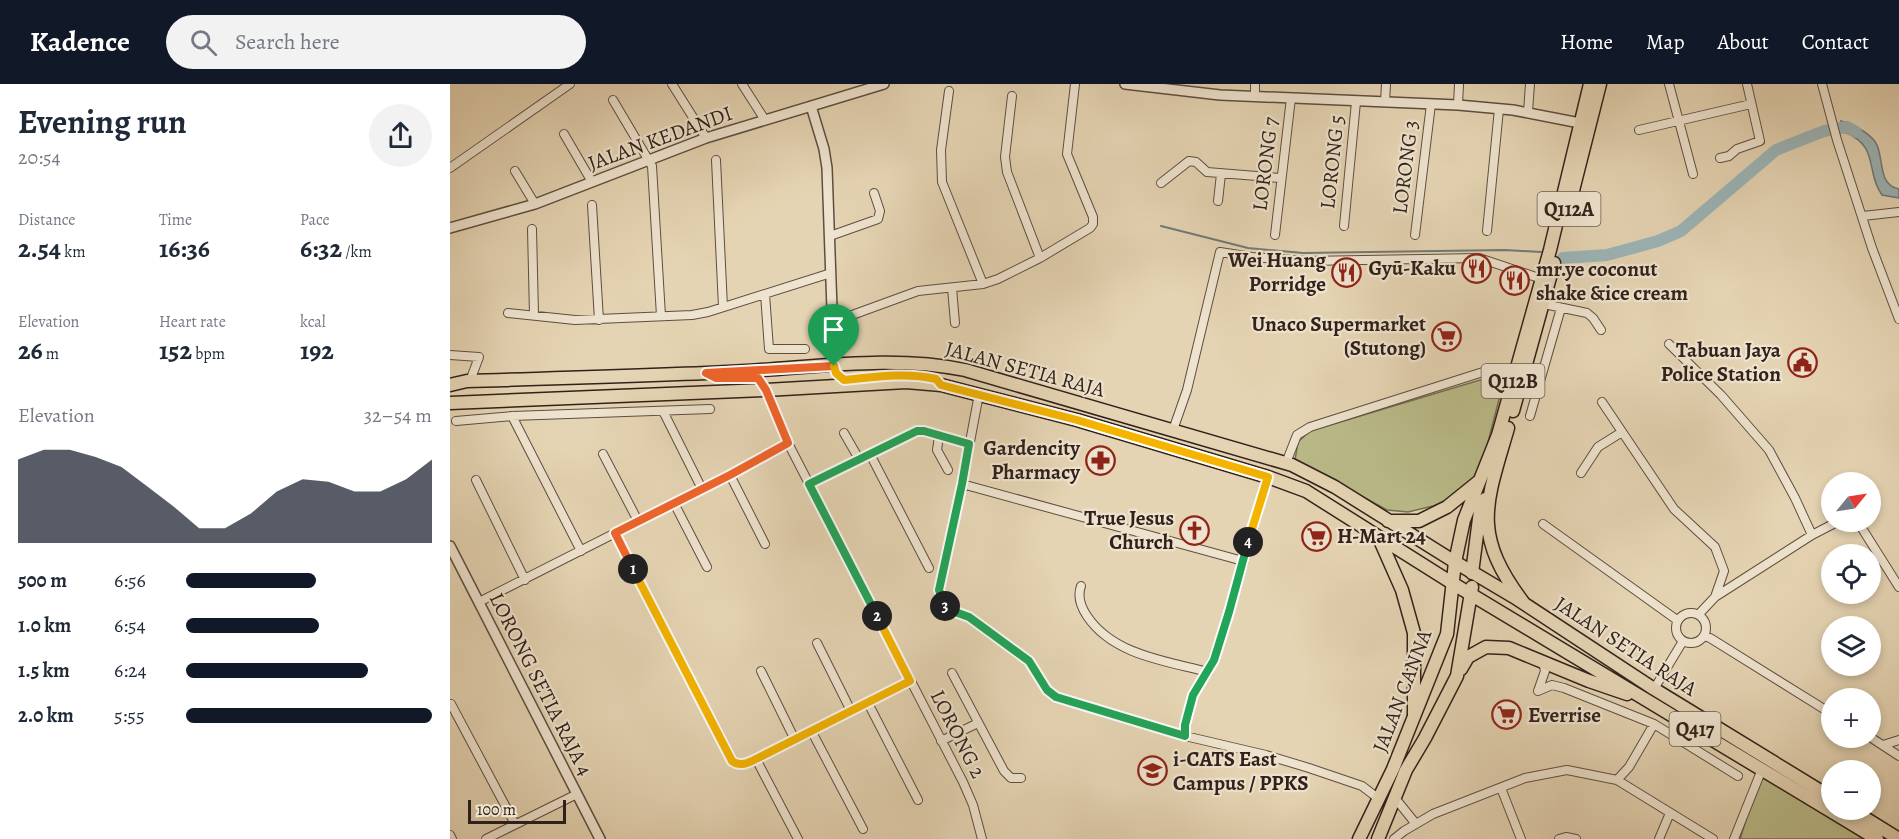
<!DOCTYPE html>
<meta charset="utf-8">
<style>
:root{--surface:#fff;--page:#f2f2f3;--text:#1f2937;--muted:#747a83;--accent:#111827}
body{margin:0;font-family:Alegreya,serif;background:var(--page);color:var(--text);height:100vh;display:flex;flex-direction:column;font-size:22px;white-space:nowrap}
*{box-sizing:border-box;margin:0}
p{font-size:20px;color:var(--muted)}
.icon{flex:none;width:33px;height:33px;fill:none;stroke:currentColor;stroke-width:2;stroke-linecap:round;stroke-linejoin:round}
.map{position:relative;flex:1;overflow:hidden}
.sheet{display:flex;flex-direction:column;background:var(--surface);width:450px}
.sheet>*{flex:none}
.needle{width:39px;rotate:60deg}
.tools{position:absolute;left:1371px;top:388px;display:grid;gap:12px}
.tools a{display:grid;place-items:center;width:60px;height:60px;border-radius:50%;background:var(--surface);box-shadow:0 3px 9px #0003;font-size:30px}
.scale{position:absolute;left:18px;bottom:15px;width:98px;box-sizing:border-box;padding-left:6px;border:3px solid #31211b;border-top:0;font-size:16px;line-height:21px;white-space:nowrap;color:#31211b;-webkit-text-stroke:4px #eee3ce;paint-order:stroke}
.pin{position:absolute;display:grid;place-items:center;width:51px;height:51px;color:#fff;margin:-62px -26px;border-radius:50% 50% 50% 0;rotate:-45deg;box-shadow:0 0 6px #0007}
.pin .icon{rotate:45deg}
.km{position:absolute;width:30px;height:30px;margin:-15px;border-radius:50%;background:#222;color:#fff;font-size:16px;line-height:30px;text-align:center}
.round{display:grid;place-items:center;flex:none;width:63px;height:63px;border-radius:32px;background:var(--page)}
.headline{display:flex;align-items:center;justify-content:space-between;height:102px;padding:0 18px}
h1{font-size:33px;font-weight:600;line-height:45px}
.stats{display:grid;grid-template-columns:repeat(3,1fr);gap:9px;height:102px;padding:6px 18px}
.stats div{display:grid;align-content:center}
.stats b{font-size:26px;font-weight:600}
.stats small{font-size:16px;font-weight:400}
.stats p{font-size:16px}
.chart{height:168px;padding:12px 18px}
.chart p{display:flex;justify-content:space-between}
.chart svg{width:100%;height:108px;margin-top:6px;fill:var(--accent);opacity:.7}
ul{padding:0 18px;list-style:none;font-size:20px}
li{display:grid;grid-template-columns:96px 72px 1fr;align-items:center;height:45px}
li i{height:15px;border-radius:8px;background:var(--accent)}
header{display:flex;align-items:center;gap:36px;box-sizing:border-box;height:84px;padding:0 30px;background:var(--accent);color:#fff}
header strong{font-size:28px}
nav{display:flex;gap:33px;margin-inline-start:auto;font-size:21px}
.search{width:420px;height:54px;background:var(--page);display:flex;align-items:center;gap:15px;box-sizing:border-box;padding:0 21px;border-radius:33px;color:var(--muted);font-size:22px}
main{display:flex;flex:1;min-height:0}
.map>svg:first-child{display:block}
.green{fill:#babb89;stroke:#766e52;stroke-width:1.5}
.water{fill:#9cb5b8;stroke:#717a79;stroke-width:1.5}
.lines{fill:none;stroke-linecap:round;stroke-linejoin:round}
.stream{stroke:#717a79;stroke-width:2}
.river{stroke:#9cb5b8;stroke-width:12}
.minor-casing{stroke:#5e4e41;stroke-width:10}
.tertiary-casing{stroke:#5e4e41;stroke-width:12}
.primary-casing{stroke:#31211b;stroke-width:15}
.trunk-casing{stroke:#31211b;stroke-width:15}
.minor{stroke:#eee3ce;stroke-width:8}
.tertiary{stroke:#eee3ce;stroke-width:9}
.primary{stroke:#e5d4b3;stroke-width:12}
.trunk{stroke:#e5d4b3;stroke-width:12}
.split-1-casing{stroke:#fff;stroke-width:12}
.split-2-casing{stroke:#fff;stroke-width:12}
.split-3-casing{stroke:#fff;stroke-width:12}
.split-4-casing{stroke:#fff;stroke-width:12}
.split-5-casing{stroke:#fff;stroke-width:12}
.split-1{stroke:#f0652b;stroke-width:8}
.split-2{stroke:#f5b400;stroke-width:8}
.split-3{stroke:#22a559;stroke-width:8}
.split-4{stroke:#22a559;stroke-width:8}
.split-5{stroke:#f5b400;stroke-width:8}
.labels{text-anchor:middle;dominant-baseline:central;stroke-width:4.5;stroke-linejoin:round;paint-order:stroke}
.shield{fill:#eee3ce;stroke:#6a5b51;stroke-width:1.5}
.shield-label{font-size:20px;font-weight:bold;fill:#31211b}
.street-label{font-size:21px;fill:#31211b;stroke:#eee3ce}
.poi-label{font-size:21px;font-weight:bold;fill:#31211b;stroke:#eee3ce;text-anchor:end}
</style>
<header>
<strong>Kadence</strong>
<div class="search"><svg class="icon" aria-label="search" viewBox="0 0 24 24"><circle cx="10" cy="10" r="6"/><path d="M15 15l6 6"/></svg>Search here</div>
<nav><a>Home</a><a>Map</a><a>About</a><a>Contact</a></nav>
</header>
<main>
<section class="sheet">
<div class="headline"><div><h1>Evening run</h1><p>20:54</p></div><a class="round"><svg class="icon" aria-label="share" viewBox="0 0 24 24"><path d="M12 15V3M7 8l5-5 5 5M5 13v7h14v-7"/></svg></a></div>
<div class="stats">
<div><p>Distance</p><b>2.54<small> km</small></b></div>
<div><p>Time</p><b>16:36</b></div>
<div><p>Pace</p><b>6:32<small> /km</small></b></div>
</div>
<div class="stats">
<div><p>Elevation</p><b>26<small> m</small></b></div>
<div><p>Heart rate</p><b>152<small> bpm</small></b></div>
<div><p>kcal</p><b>192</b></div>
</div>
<div class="chart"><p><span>Elevation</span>32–54 m</p>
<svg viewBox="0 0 160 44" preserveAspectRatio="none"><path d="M0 44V10L10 6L20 6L30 9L40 13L50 21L60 29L70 38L80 38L90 32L100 23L110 18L120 19L130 23L140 23L150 18L160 10V44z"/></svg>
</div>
<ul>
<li><b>500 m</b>6:56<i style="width:53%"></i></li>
<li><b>1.0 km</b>6:54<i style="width:54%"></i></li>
<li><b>1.5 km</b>6:24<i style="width:74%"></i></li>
<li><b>2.0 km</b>5:55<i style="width:100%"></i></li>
</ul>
</section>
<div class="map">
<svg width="1449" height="755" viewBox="0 0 1449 755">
<rect width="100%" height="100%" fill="#e5d4b3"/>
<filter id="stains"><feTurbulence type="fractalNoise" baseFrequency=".00333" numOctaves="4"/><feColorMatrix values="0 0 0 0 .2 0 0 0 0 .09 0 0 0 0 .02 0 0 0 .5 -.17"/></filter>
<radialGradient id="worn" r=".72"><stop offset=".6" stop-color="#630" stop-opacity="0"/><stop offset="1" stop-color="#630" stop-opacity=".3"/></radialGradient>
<path class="green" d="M1040,293l14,3 -17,66 -5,16 -6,12 -9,12 -21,15 -13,5 -25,6 -21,-2 -92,-50 3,-18 12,-11z
M1312,685l101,70h-123z"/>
<path class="water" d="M1391,37c12,4 30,12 36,24 7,16 1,40 22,44v9l-17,-3c-17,-24 -2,-49 -38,-63z"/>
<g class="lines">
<path class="stream" d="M711,142l87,22 55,5 202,-3 36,2"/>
<path class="river" d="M1113,174l44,-3 51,-14 23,-10 95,-81 48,-19 23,-4 9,5"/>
<defs>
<path id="minor" d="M222,0l34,54
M292,0l23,36
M1219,0l24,90
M1372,0l15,56 35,108 27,71
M499,7l-8,59 1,32 41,102
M562,12l-7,61 2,15 33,86
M805,12v-12
M163,16l39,66 9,150
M935,18l1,-18
M1008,21l1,-21
M1078,28l2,-28
M1189,46l112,-26
M114,50l28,48
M1270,74l9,-2 8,-7 23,-8 -13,-57
M266,76l7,147
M0,84l120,-84
M65,87l20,33
M711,99l28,-22 7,1 11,10 73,6
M768,117l3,-27
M142,121l7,115
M1413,132l36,-4
M894,142l12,-124
M82,145l2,86
M1037,147l12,-122
M825,151l16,-137
M965,151l16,-131
M380,152l48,-17 2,-8 -6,-18
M502,204l3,35
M315,210l4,55h36
M1094,220l43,9 6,5 8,12
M58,229l67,7 117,-5 16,-3 123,-39
M383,238l85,-31 65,-7 15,-5 42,-21 50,-30 3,-4v-7l-26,-63 8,-70
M1219,260l52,51 48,55 26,48 17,37
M0,271l29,2 -9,24
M316,306l22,53 175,339 10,23 9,34
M529,310l-17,90 -23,106 8,19 22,8 60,44 18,29 9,7 129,39 81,19 43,13 53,18 17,13
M1152,318l72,107 41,38 9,24 -9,26
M213,327l39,78
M62,332l69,135
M1080,332l31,-108
M6,337l56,-5 198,-7
M723,346l14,-40 33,-138 32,5 54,4 173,-3 63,21
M394,349l15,26
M489,352l-2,14 11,20
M153,370l35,67
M420,370l59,114
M836,379l11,-28 13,-8 173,-55 4,-1 26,8
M1131,389l17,-26 24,-15
M280,391l35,69
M26,396l49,100
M359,400l108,-53h7l45,13
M512,400l281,77
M224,419l33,64
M1408,438l41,65
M1093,440l134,96
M165,449l119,230 8,2 14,-6 154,-78
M631,502c-4,11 0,21 6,30 26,39 79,45 121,56
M29,518l251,-127 58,-32
M1226 544a15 15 0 1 1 30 0a15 15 0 1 1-30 0Z
M1249,530l16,-17 97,-62 25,-13
M1254,552l6,2 122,76
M367,559l34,68
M311,587l34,69
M502,589l52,98 7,7h10
M1204,605l29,-48
M1088,607l14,-6 12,3 90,36 84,52
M1088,607l7,-20 -2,-9
M418,619l50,97
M1,620l64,120
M362,648l51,97
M735,652v-11l8,-30 20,-35 16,-48 39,-135
M1420,653l29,19
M491,657l37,-18
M1433,661l16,-5
M306,675l42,80
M1167,696l12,-13 25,-43
M1051,704l20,51
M945,714l21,26
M0,751l2,4
M36,755l91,-45
M944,755l10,-8 29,-17 92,-36 42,-8 50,10 96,59
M1109,755l7,-2 10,2
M1209,755l11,-26
M1284,755l28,-70"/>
<path id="tertiary" d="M675,0l95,11 238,10 55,5 72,14
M361,22l13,43 3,19 7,198
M0,144l85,-24 171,-66 178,-54
M0,462l150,293"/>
<path id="primary" d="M1116,134l34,-134
M0,301l17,-4c93,-3 186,-5 279,-10 72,-4 148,-16 219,-1l327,95 43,22 120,75 9,-42 34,-85 52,-185 40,-166
M0,319l316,-13 140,-8 35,3 136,35 191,57 38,14 146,92
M1063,327l41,-148
M1058,344c-22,76 -37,105 15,174
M938,437h31l28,-14 31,-25
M929,454l23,52 12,43v83
M1022,489l8,-62 5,-12"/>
<path id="trunk" d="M1002,499l425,256
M1011,585l7,-12 18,-10 23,1 80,33 38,13
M1402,726l47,29
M909,755l34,-70 54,-135 8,-72 59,35 140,92 178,109
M928,755l28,-69 19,-32 32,-62 15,-89"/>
</defs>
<use href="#minor" class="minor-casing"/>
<use href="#tertiary" class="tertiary-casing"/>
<use href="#primary" class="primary-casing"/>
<use href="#trunk" class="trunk-casing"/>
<use href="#minor" class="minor"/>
<use href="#tertiary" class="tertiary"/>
<use href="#primary" class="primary"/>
<use href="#trunk" class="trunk"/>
</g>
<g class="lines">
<defs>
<path id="split-1" d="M183,485l-18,-36 115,-58 58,-32 -22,-53 -8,-12h-42l-10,-5 128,-7"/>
<path id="split-2" d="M183,485l99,192c8,6 16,2 24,-2l154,-78 -33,-65"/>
<path id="split-3" d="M427,532l-68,-132 108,-53h7l45,13 -7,40 -23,106 6,16"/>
<path id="split-4" d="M495,522l2,3 22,8 60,44 18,29 9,7 129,39v-11l8,-30 21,-35 15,-48 19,-70"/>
<path id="split-5" d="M384,282l2,7 8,7c30,-3 62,-8 92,-1l5,6 136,35 191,57 -20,65"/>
</defs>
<use href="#split-1" class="split-1-casing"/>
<use href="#split-2" class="split-2-casing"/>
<use href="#split-3" class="split-3-casing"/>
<use href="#split-4" class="split-4-casing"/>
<use href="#split-5" class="split-5-casing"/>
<use href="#split-1" class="split-1"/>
<use href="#split-2" class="split-2"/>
<use href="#split-3" class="split-3"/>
<use href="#split-4" class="split-4"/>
<use href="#split-5" class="split-5"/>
</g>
<defs>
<symbol id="restaurant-ring" viewBox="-11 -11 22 22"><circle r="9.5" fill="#eee3ce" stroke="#8f2418" stroke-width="1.5"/><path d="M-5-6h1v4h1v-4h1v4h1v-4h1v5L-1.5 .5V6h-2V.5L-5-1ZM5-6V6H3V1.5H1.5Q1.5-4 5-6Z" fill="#8f2418"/></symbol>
<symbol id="supermarket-ring" viewBox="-11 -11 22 22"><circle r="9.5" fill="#eee3ce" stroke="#8f2418" stroke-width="1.5"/><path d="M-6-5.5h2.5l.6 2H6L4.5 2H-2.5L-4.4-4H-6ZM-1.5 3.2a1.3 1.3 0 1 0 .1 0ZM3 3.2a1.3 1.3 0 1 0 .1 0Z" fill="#8f2418"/></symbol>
<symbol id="civic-ring" viewBox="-11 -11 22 22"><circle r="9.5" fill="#eee3ce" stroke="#8f2418" stroke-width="1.5"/><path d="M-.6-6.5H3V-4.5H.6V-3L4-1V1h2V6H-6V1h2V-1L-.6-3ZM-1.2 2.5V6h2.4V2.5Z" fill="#8f2418"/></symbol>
<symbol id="pharmacy-ring" viewBox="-11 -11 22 22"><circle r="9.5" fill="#eee3ce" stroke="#8f2418" stroke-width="1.5"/><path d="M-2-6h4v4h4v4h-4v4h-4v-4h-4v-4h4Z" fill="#8f2418"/></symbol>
<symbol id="church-ring" viewBox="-11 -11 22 22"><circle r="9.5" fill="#eee3ce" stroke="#8f2418" stroke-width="1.5"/><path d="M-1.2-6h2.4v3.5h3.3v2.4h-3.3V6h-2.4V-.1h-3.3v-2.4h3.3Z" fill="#8f2418"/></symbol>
<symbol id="university-ring" viewBox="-11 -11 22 22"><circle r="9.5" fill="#eee3ce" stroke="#8f2418" stroke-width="1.5"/><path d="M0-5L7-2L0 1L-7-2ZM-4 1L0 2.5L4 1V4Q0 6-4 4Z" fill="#8f2418"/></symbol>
</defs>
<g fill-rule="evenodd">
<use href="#restaurant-ring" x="1010" y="168" width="33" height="33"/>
<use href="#restaurant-ring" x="880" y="172" width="33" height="33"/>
<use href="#restaurant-ring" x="1048" y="180" width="33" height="33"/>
<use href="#supermarket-ring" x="980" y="236" width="33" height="33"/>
<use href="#civic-ring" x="1336" y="262" width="33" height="33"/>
<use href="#pharmacy-ring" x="634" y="360" width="33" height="33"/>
<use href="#church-ring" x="728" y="430" width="33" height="33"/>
<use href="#supermarket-ring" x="850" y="436" width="33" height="33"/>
<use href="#supermarket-ring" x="1040" y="614" width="33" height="33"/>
<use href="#university-ring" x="686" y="670" width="33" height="33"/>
</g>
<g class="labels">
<g class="shield">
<rect x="1087.5" y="108" width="63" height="34" rx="4.5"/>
<rect x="1031.5" y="280" width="63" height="34" rx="4.5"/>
<rect x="1219.5" y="628" width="51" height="34" rx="4.5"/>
</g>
<g class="shield-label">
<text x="1119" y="125">Q112A</text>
<text x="1063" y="297">Q112B</text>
<text x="1245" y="645">Q417</text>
</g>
<g class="street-label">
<text transform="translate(210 54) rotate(-20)">JALAN KEDANDI</text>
<text transform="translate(882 78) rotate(-84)">LORONG 5</text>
<text transform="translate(815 80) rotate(-83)">LORONG 7</text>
<text transform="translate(955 83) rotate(-83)">LORONG 3</text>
<text transform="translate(575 285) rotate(15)">JALAN SETIA RAJA</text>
<text transform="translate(1176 562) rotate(33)">JALAN SETIA RAJA</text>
<text transform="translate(91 600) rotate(63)">LORONG SETIA RAJA 4</text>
<text transform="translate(952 607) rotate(-69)">JALAN CANNA</text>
<text transform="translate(508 650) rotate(63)">LORONG 2</text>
</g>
<g class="poi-label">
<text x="876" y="176">Wei Huang<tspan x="876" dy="24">Porridge</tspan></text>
<text x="1006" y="184">Gyū-Kaku</text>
<text x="1086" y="185" text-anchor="start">mr.ye coconut<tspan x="1086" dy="24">shake &amp;ice cream</tspan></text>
<text x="976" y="240">Unaco Supermarket<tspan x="976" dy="24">(Stutong)</tspan></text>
<text x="1331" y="266">Tabuan Jaya<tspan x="1331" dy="24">Police Station</tspan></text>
<text x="630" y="364">Gardencity<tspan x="630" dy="24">Pharmacy</tspan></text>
<text x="724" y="434">True Jesus<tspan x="724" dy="24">Church</tspan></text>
<text x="887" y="452" text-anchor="start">H-Mart 24</text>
<text x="1078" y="631" text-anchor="start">Everrise</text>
<text x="723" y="675" text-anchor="start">i-CATS East<tspan x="723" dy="24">Campus / PPKS</tspan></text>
</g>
</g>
<rect width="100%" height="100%" filter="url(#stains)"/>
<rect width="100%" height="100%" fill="url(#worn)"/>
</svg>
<div class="tools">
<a><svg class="needle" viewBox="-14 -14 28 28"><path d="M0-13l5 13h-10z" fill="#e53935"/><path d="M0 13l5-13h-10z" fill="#747a83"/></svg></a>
<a><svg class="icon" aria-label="locate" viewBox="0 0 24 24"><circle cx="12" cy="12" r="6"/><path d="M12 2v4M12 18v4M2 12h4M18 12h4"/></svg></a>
<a><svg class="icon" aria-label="layers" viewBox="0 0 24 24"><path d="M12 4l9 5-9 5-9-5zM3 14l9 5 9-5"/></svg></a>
<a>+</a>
<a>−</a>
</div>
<div class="scale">100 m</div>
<div class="pin" style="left:384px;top:282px;background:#1e9e55"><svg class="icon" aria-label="arrive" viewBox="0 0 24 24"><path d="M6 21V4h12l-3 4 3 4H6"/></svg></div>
<b class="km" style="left:183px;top:485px">1</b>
<b class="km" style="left:427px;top:532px">2</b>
<b class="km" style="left:495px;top:522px">3</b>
<b class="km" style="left:798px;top:458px">4</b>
</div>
</main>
